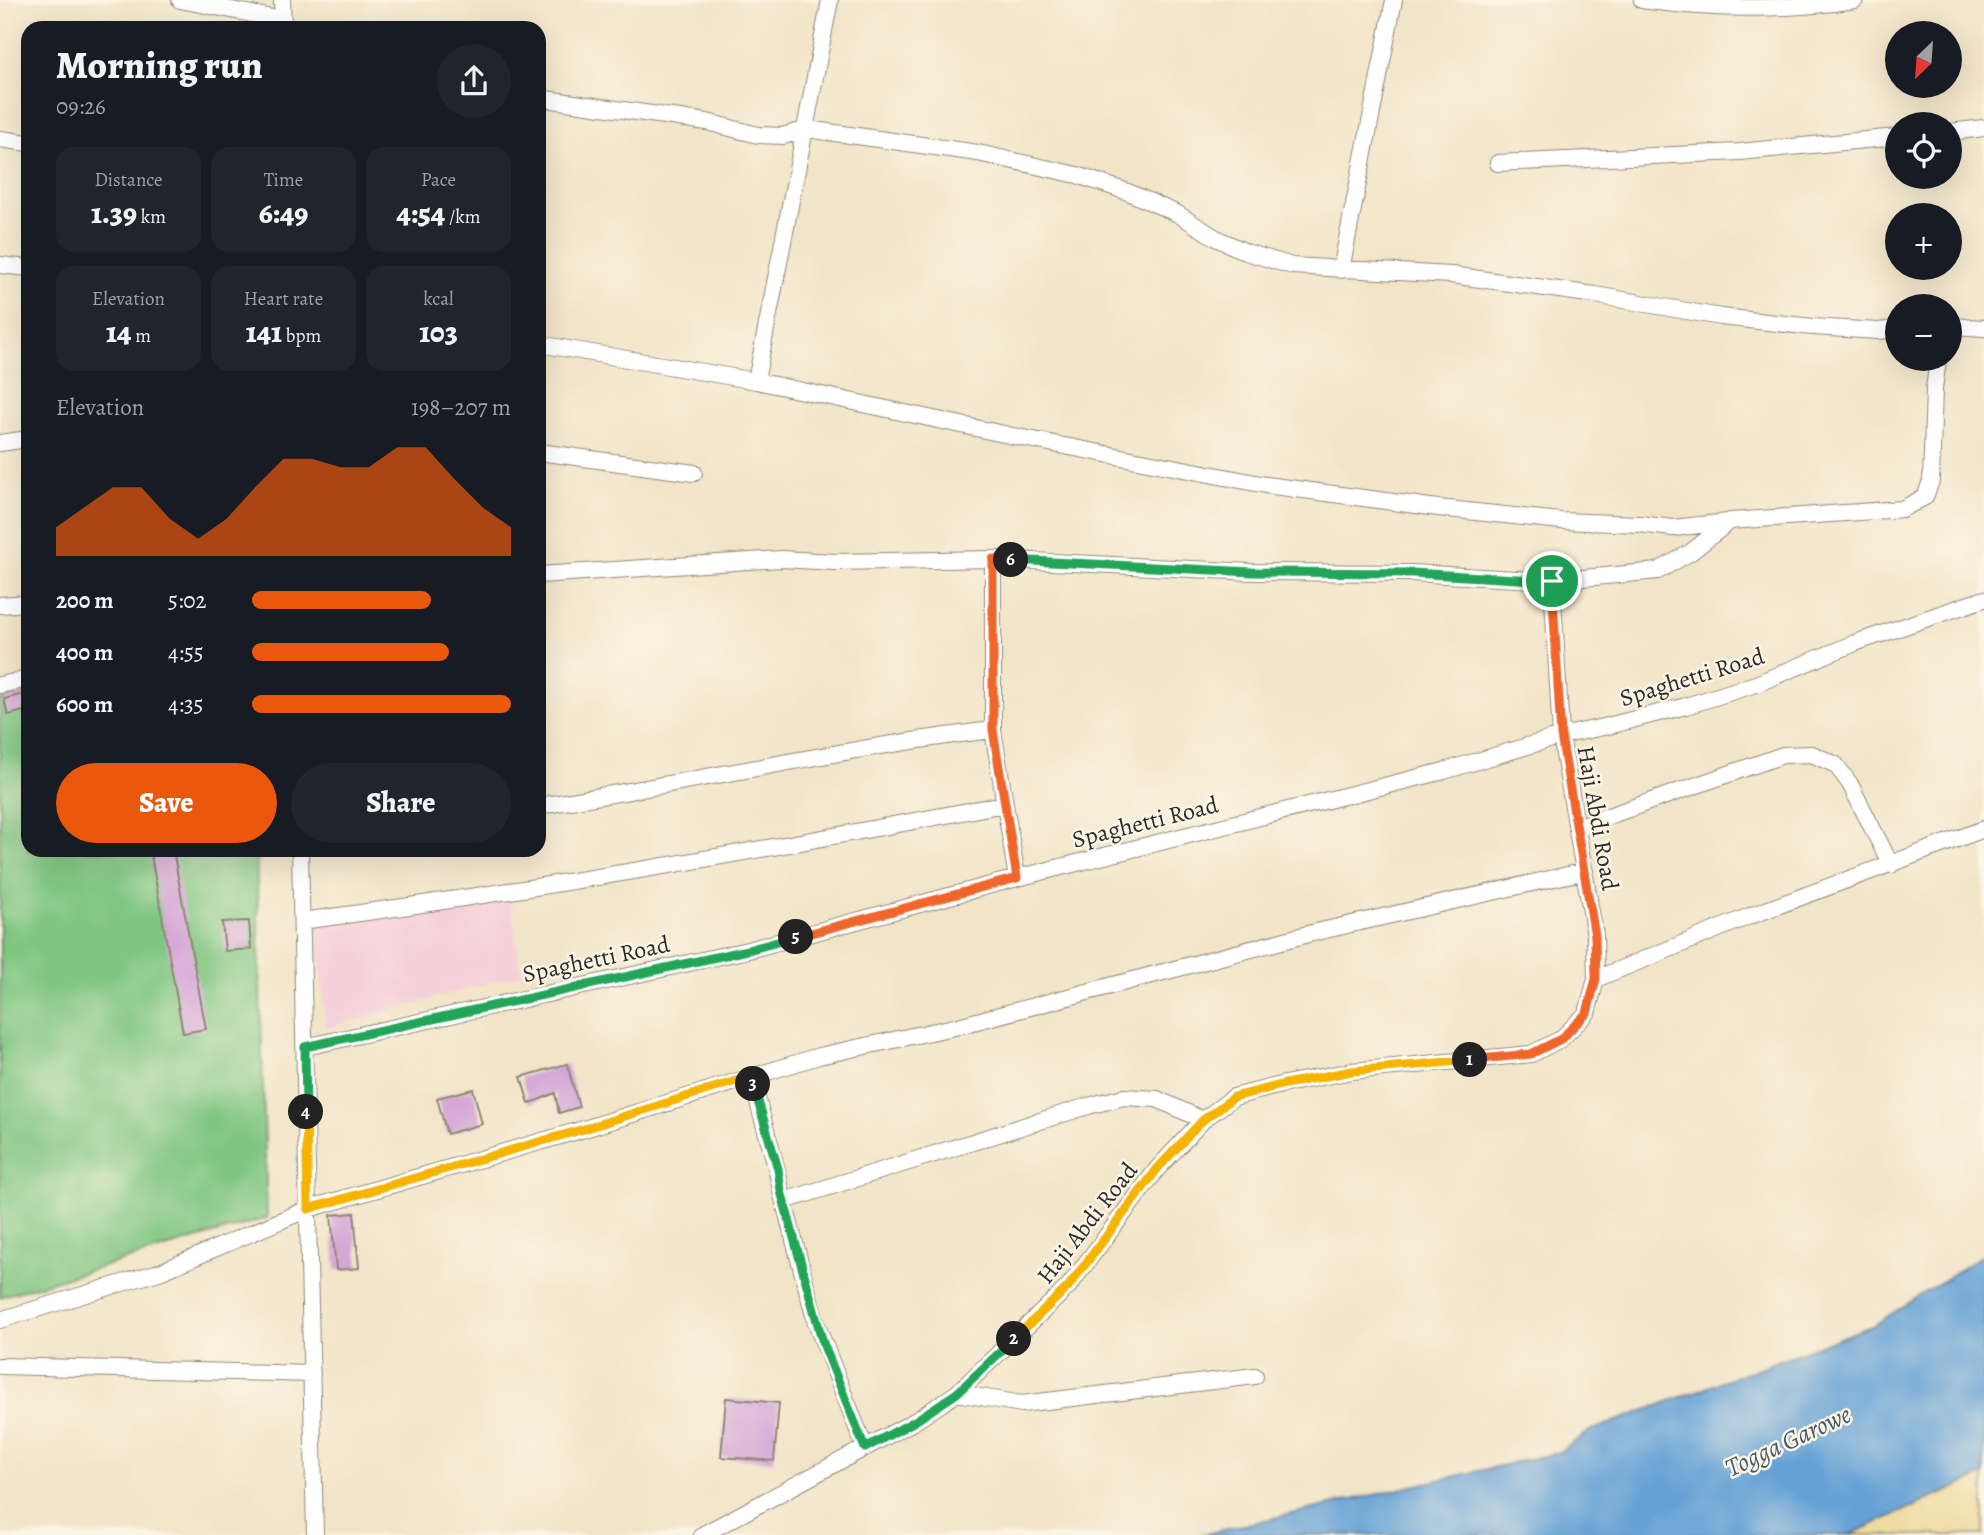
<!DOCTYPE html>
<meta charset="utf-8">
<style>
:root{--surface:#171b24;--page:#20242c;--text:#f1f3f6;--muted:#9ea1a6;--accent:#ea580c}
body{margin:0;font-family:Alegreya,serif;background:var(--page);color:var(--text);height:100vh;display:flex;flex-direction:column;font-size:26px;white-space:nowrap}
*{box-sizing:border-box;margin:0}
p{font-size:23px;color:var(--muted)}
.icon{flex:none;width:38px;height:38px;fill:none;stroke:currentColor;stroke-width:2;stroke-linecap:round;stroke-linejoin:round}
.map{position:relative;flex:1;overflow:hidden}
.panel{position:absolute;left:21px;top:21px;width:525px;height:836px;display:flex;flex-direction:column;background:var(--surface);border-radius:21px;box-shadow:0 7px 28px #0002}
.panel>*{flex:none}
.needle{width:46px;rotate:205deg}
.controls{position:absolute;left:1885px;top:21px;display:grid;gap:14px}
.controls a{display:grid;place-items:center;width:77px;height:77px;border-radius:50%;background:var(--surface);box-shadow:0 7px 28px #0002;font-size:35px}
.pin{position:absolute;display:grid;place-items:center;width:60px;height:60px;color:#fff;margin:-30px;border:4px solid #fff;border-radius:50%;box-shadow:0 2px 7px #0007}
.km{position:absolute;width:35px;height:35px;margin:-18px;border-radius:50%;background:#222;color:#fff;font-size:19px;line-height:35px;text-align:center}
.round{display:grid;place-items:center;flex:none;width:74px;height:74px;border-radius:37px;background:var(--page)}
.head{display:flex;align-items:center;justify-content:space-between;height:119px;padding:0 35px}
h1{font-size:38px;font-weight:800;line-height:52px}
.figures{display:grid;grid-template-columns:repeat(3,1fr);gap:10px;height:119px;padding:7px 35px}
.figures div{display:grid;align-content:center;border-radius:18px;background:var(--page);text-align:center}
.figures b{font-size:30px;font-weight:800}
.figures small{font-size:19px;font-weight:400}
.figures p{font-size:19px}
.chart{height:196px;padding:14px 35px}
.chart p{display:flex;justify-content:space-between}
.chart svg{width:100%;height:126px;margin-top:7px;fill:var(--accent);opacity:.7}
.action{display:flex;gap:14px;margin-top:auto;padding:14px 35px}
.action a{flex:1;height:80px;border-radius:42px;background:var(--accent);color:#fff;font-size:28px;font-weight:800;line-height:80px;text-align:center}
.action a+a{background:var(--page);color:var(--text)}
ul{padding:0 35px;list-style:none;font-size:23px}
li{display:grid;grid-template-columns:112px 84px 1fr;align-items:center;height:52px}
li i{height:18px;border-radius:9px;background:var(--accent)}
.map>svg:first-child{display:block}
.built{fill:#f5cfda}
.green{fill:#80c681;stroke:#567856;stroke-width:2}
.sand{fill:#eeda9e;stroke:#8c8264;stroke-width:2}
.water{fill:#65a1d5;stroke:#486680;stroke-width:2}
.building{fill:#d5a6d7}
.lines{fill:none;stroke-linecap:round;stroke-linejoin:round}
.minor-casing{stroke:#8e8879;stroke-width:18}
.minor{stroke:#fff;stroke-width:16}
.split-1-casing{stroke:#fff;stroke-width:14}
.split-2-casing{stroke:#fff;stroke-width:14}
.split-3-casing{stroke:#fff;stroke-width:14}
.split-4-casing{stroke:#fff;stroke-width:14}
.split-5-casing{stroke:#fff;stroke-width:14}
.split-6-casing{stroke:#fff;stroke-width:14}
.split-7-casing{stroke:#fff;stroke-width:14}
.split-1{stroke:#f0652b;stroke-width:9}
.split-2{stroke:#f5b400;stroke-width:9}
.split-3{stroke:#22a559;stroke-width:9}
.split-4{stroke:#f5b400;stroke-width:9}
.split-5{stroke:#22a559;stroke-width:9}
.split-6{stroke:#f0652b;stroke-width:9}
.split-7{stroke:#22a559;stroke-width:9}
.labels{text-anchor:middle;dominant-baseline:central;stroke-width:5;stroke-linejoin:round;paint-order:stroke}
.street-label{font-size:24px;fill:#2b2b2b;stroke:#fcf5e5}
.water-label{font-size:26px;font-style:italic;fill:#425a6f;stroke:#fcf5e5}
</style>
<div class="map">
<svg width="1984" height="1535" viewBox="0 0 1984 1535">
<rect width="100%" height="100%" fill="#fcf5e5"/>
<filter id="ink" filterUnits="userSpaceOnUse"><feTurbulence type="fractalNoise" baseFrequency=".0143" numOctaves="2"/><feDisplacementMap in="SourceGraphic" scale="14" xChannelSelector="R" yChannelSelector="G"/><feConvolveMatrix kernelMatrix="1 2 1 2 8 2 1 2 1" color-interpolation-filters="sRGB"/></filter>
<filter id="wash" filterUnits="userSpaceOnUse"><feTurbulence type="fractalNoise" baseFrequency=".00686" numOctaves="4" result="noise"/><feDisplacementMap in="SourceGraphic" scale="28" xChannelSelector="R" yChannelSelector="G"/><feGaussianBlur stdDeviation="1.57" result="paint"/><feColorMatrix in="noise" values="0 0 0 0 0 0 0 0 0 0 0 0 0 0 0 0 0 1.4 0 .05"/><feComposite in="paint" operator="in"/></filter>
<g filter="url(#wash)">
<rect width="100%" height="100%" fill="#f2e4c7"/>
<path class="built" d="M510,895l11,79 -195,54 -10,-105z"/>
<path class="green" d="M28,693v157l228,1 11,367 -267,79v-597z"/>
<path class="sand" d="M1984,1475v60h-135z"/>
<path class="water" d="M1984,1254v221l-135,60h-649l360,-83 30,-21 284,-106z"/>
<g id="blocks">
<path class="building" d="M28,693v17l-20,5 -4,-16z
M150,850h23l33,179 -23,4z
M249,921l2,28 -26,2 -3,-29z
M567,1064l12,43 -20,6 -4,-20 -26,11 -8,-27z
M473,1089l9,35 -35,10 -10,-36z
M354,1213l5,55 -23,2 -5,-55z
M726,1398l53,5 -5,58 -53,-4z"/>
</g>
</g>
<g filter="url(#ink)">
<use href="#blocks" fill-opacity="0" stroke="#8e8879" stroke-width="2"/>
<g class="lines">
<defs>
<path id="minor" d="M180,0l103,20
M282,0l1,28
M1642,0c71,10 141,11 213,0
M539,98l168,24 51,13 25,1 24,-7 171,24 99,22 51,17 50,22 38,24 30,14 46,14 159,9 144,20 126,22 92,10 65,4 19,-2
M1950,132l34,-4
M0,139l28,4
M1498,163l241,-11 158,-15
M0,265l28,3
M1341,270l53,-270
M1950,326l34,2
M539,344l217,37 257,55 253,49 172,23 123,13 79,3 33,4 55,-6
M756,381l74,-381
M0,443l28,-4
M539,452l155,21
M993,559v171l24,148
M539,575l242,-16 54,3 158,-3 259,13 160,1 140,8 106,-10 33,-19 39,-31 172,-12 23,-12 6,-16 3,-92 4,-30
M0,605l28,-2
M0,685l28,-6
M539,806c152,-23 302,-58 454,-76
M1577,827l206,-72 29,-1 24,11 14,19 41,81
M300,850l15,685
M302,921c235,-31 469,-72 702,-117
M1596,979l154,-63 234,-87
M305,1047l443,-97 269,-72 427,-107 117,-35 47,-10 78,-20 70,-22 99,-41 129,-44
M752,1076c7,39 23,76 29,115l35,132 49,125
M784,1201l304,-95 36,-9 33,2 46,21
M0,1320l162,-49 146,-62 276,-80 235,-73 135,-29 358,-94 273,-62
M0,1366l312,8
M957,1393l65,11 233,-28
M702,1535l213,-114 42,-28 111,-106 90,-119 45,-48 31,-23 51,-13 67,-13 179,-17 30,-15 26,-26 9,-34 -1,-44 -34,-199 -9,-155"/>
</defs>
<use href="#minor" class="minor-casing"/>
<use href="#minor" class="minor"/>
</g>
</g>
<g class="lines" filter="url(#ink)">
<defs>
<path id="split-1" d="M1470,1060l61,-6 30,-15 26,-26 9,-34 -1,-43 -34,-200 -9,-155"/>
<path id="split-2" d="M1014,1339l54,-52 90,-119 45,-48 31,-23 51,-13 67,-13 118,-11"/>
<path id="split-3" d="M753,1084l25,85 3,22 42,152 42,105 50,-27 42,-28 57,-54"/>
<path id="split-4" d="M306,1112l2,97 276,-80 168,-53 1,8"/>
<path id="split-5" d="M306,1112l-1,-65 443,-97 48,-13"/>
<path id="split-6" d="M796,937l221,-59 -24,-148v-171l18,1"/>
<path id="split-7" d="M1011,560l241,12 160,1 140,8"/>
</defs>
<use href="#split-1" class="split-1-casing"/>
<use href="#split-2" class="split-2-casing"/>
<use href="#split-3" class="split-3-casing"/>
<use href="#split-4" class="split-4-casing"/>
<use href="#split-5" class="split-5-casing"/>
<use href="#split-6" class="split-6-casing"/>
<use href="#split-7" class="split-7-casing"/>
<use href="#split-1" class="split-1"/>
<use href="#split-2" class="split-2"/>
<use href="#split-3" class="split-3"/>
<use href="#split-4" class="split-4"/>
<use href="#split-5" class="split-5"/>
<use href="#split-6" class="split-6"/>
<use href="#split-7" class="split-7"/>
</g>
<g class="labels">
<g class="street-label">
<text transform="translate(1692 677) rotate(-17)">Spaghetti Road</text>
<text transform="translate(1598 818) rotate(80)">Haji Abdi Road</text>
<text transform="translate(1145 822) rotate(-14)">Spaghetti Road</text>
<text transform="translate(596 959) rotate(-12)">Spaghetti Road</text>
<text transform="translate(1087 1223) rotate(-52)">Haji Abdi Road</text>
</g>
<g class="water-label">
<text transform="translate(1788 1441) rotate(-25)">Togga Garowe</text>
</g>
</g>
</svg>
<div class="controls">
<a><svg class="needle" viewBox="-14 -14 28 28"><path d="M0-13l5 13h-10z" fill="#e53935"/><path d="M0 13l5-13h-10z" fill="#9ea1a6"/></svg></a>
<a><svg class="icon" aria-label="locate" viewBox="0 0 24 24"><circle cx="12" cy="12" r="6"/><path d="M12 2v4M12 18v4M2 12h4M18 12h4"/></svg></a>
<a>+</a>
<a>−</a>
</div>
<div class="pin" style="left:1552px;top:581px;background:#1e9e55"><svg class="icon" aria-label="arrive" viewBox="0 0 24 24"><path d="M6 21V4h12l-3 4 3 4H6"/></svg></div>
<b class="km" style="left:1470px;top:1060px">1</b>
<b class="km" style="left:1014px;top:1339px">2</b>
<b class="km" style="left:753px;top:1084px">3</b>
<b class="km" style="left:306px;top:1112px">4</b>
<b class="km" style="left:796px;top:937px">5</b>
<b class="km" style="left:1011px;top:560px">6</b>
<section class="panel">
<div class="head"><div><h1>Morning run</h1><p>09:26</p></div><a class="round"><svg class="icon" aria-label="share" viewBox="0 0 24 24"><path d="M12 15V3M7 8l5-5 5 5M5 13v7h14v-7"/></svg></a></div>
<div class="figures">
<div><p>Distance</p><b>1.39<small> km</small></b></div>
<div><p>Time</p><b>6:49</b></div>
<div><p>Pace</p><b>4:54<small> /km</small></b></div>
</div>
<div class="figures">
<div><p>Elevation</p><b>14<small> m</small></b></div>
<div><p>Heart rate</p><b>141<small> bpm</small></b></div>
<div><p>kcal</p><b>103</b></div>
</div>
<div class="chart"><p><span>Elevation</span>198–207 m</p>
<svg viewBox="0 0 160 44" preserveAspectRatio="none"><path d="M0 44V34L10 27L20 20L30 20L40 31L50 38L60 31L70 20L80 10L90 10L100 13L110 13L120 6L130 6L140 17L150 27L160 34V44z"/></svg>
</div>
<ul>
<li><b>200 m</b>5:02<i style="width:69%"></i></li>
<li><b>400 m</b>4:55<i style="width:76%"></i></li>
<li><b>600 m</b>4:35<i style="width:100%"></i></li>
</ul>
<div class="action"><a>Save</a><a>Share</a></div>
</section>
</div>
